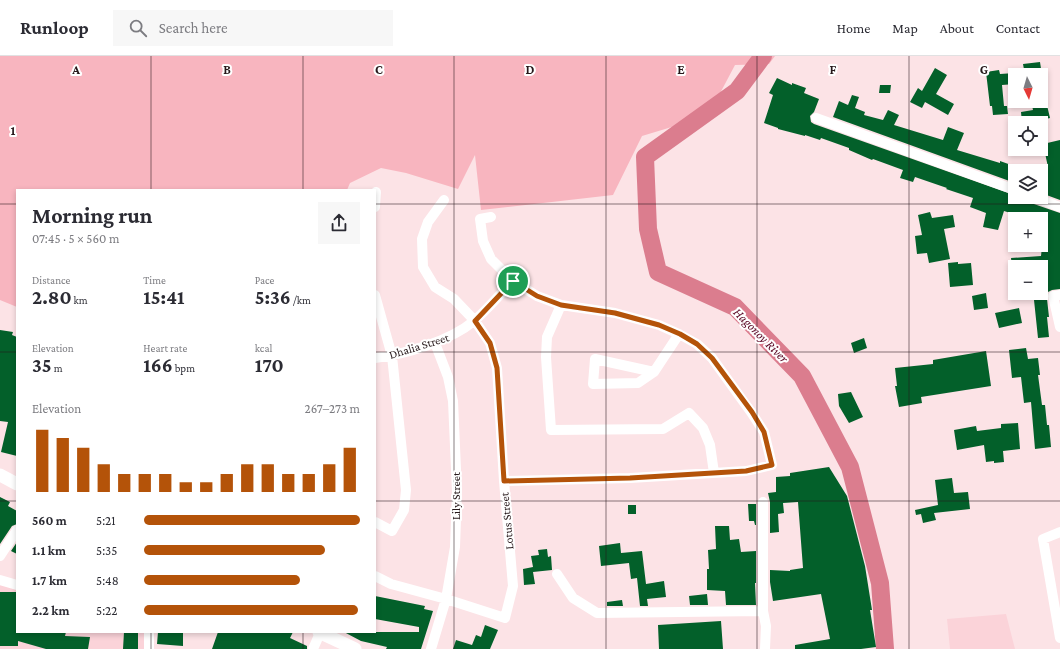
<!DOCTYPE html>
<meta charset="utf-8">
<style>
:root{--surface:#fff;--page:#f7f7f7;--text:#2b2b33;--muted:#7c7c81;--line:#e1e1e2;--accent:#b45309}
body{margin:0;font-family:"Crimson Pro",serif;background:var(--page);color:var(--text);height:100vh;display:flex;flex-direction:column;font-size:15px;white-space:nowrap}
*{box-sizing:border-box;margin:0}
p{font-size:13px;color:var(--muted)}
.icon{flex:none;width:22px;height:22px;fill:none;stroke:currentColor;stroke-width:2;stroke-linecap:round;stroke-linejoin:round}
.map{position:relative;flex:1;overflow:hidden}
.drawer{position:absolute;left:16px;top:133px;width:360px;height:444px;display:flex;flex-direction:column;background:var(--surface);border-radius:0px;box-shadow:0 2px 6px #0003}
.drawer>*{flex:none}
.needle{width:26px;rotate:175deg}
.tools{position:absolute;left:1008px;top:12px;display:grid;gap:8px}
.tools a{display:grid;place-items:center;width:40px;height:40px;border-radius:0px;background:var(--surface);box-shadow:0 2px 6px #0003;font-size:20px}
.pin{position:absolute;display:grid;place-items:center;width:34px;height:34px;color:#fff;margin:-17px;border:2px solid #fff;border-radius:50%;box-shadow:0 1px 4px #0007}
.round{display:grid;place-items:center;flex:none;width:42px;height:42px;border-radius:0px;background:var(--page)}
.overview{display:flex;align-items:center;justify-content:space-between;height:68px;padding:0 16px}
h1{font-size:22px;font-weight:700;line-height:30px}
.metrics{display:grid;grid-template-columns:repeat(3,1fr);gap:6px;height:68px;padding:4px 16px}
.metrics div{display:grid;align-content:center}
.metrics b{font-size:20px;font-weight:700}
.metrics small{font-size:11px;font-weight:400}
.metrics p{font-size:11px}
.chart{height:112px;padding:8px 16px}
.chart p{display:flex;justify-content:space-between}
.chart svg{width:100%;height:72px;margin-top:4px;stroke:var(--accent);stroke-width:6}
ul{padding:0 16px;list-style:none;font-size:13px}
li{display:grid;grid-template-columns:64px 48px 1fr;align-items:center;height:30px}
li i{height:10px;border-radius:5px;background:var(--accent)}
header{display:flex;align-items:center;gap:24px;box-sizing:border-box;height:56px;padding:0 20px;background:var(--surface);border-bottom:1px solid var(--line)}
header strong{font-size:19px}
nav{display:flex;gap:22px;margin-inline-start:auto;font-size:14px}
.search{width:280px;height:36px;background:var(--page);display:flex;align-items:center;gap:10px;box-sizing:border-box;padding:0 14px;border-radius:0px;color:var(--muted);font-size:15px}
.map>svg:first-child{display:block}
.built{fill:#fbd3d9}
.green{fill:#f8b5bf}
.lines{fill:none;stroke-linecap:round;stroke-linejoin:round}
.river{stroke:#db7d8e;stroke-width:18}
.building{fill:#03602a}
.minor{stroke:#fff;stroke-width:10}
.major{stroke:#fff;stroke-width:13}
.route-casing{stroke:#fff;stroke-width:8}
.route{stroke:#b45309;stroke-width:5}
.grid{fill:none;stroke:#26181a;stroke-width:1;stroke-opacity:0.55}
.labels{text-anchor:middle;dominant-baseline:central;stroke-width:4;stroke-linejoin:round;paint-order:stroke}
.street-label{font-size:12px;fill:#26181a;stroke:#fff}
.water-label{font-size:13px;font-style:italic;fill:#57001f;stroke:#fff}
.grid-label{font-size:13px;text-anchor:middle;font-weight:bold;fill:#26181a;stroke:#fff;stroke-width:4;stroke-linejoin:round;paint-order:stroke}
</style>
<header>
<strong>Runloop</strong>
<div class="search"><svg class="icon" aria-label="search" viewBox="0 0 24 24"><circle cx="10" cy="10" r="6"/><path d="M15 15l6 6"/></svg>Search here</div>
<nav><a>Home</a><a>Map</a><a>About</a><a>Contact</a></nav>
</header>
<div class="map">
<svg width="1060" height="593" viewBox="0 0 1060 593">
<rect width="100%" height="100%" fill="#fce3e6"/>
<path class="built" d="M0,526l17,5v45h128v17h-145z
M1006,558l9,35h-65l-3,-30z"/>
<path class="green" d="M0,0h775l-6,8 -34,1 -27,51 -66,20 -29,59 -132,15 -6,-55 -17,34 -52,-16 -25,-5 -31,15 -3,7h-330v117l-17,-7z"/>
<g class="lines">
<path class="river" d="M763,0l-26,35 -92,66 3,72 10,43 77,35 67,69 48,91 30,116 5,66"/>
</g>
<path class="building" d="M1040,6l2,13h-17l-2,-11z
M935,12l12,7 -11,19 18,10 -6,11 -23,-13 -3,6 -12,-6 8,-14 4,3z
M999,14l1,4 15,-1v11l-13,1 2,21h3l1,8 -15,1 -1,-9h-2l-4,-34z
M777,22l15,7v-2l14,5 -2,5 15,6 -5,13 -4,4 1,6 3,2 214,76 3,3 29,10v76l-8,1 -4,2 -2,-18 -5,1v-8h-29l-1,-9 30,-2 4,-37h-16l-25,-8 -6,19 -15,-3 3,-14 -16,-6 3,-9 -27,-9 1,-1 -32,-11 -2,5 -13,-4 3,-8 -30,-11 -1,1 -23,-10v-2l-28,-10 -1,2 -15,-5v1l-27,-7v-1l-14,-5 9,-28 -4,-2z
M880,29h11l-1,8h-11z
M852,39l7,2 -4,11 10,4 -1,3 19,5 5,-10 11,5 -5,10 49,15 5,-13 16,6 -7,17 43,13v-2l14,5 1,2v15l-182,-66 6,-16 9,4z
M1031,45h15l4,17 -16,4 -12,1 -1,-11 12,-2z
M1060,84v60l-19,-7v-7l7,-19 -5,-23z
M930,156l2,6 21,-3 2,12 -11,2 6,30 -21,4 -2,-10 -10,1 -2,-18 7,-1 -4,-20z
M958,206v2l13,-1 2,22 -23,2 -2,-24z
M986,237l2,15 -14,2 -2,-14z
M1047,243l2,18h-2l2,20 -11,1 -4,-38z
M1019,252l3,15 -23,5 -4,-15z
M0,274l13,2 -1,3 5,2v119l-16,-4 7,-30 -8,-1z
M864,282l3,10 -13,5 -3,-10z
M1026,292l2,11 10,-1 2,17h-2l4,30h3l2,20h2l2,22 -16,2 -4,-47 -7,1 -3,-26 -9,1 -3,-28z
M986,295l5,35 -70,11 1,6 -23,4 -4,-21h2l-2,-18 38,-4v-4z
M851,336l12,25 -14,6 -10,-17 -1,-12z
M1018,367l2,26 -17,2 1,11 -10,1v-2l-8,1 -2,-17 -27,5 -3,-20 22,-4 1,5 24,-3v-4z
M829,411l18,29 18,70 7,44h-2l6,37 -15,2h-66v-4l35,-6 -9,-45 -48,7 -3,-19v-12l20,1v-1l13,-2 -5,-66 -15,1 1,10 -6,1 1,18 -9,1v-31l-2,-9 8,-1v-15l14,-1v-3z
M952,422l2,15 14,-1 2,17 -36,4 2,7 -13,3 -2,-9 -5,1 -1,-5 23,-5 -3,-25z
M0,441l10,5 -2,4 9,5v13l-5,2 -12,18z
M748,448h8v21h-1l-1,-4h-5z
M628,449h8v9h-8z
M715,470h14l1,14 9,-1 2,13 15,-1v32h-1l1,22h-30l-1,-14 -18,-1v-21h2l-1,-19 8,-1z
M17,486v12l-6,-3z
M620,487l1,10 21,-2 4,33 18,-3 2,16 -19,2 1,7h-8l-3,-28 -6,1 -2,-16 -28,3 -2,-20z
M547,493l1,8 3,-1 1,14 -19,2 2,12 -11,1 -1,-16 10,-2 -2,-11 8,-1 -1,-5z
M0,536h16l1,40h49l-1,4 25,1 -2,12h-42l-28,-8v5h-18z
M707,538l1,11h-18l-1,-9z
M375,540l50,10 -1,3 9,2 -12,38h-35l1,-2 -26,-6 -17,-9h75v-5l-44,-8z
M622,544l1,6h-16v-4z
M721,565l2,28h-64l-1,-24z
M485,569l13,5 -8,19h-37l3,-9 16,5 4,-10 5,2z
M124,576h14v17h-15z
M158,576h25v14l-26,-2z
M218,576h75l-3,6 17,8v3h-95z"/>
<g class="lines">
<path class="minor" d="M816,62l199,72
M1033,141l27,10
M375,151l1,-15
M491,161l-11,2 3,22 8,18 22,22 24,15 24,9 54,8 44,12 20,9 18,10 15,14 39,54 13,20 8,33 -26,6 -116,7 -126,3
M375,239l17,61 14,134 -2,20 -12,21 -17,-9
M1060,239l-7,1 7,31
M561,249l-14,32 -1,20 5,73 112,-1 26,-16 14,15 7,17 4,28
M375,302c31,-4 75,-17 99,-37 14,-12 26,-27 39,-40
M654,316l-59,-13 -2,25 45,-1 16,-11 25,-38
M763,446v109l3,15 -1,23
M1060,476l-17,7 17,99
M0,500l17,-26
M557,518l16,24 24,15 166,-2
M375,520l16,8 55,15 59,19 8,-32 -9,-105 -7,-113 -7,-25 -15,-22 -21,-22 -19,-12 -12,-20 -1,-28 6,-17 16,-22
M0,524l17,5
M149,593v-17
M313,593l7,-16
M431,593l15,-50 9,-52 2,-55 -4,-91 -5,-24 -13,-34"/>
<path class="major" d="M0,419l17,9
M319,576l36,17"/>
</g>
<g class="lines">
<defs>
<path id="route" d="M513,225l24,15 24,9 54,8 44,12 21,9 17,10 15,14 40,54 12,20 8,33 -26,6 -116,7 -126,3 -7,-113 -7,-25 -15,-22z"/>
</defs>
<use href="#route" class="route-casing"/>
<use href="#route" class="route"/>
</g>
<path class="grid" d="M151,0v134M303,0v134M454,0v593M606,0v593M757,0v593M909,0v593M0,148h17M375,148h685M0,296h17M375,296h685M0,445h17M375,445h685M151,576v17M303,576v17"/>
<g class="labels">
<g class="street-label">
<text transform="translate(419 290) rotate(-17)">Dhalia Street</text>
<text transform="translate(456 440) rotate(-90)">Lily Street</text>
<text transform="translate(507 465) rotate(-95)">Lotus Street</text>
</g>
<g class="water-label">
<text transform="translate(761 279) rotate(45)">Hagonoy River</text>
</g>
</g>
<g class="grid-label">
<text x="76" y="18">A</text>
<text x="227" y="18">B</text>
<text x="379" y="18">C</text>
<text x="530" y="18">D</text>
<text x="681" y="18">E</text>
<text x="833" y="18">F</text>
<text x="984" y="18">G</text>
<text x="13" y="79">1</text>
</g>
</svg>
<div class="tools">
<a><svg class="needle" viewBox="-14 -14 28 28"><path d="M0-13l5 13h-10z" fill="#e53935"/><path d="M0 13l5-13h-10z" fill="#7c7c81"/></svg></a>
<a><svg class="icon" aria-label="locate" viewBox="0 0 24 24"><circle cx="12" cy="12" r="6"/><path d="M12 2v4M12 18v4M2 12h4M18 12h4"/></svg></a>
<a><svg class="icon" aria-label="layers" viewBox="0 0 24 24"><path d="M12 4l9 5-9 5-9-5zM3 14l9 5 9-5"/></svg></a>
<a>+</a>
<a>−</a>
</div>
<div class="pin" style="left:513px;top:225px;background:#1e9e55"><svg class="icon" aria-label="arrive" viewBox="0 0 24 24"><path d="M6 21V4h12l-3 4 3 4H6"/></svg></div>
<section class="drawer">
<div class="overview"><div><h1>Morning run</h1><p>07:45 · 5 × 560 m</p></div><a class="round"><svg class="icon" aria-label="share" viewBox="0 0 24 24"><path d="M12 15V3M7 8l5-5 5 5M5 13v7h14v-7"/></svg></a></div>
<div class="metrics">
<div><p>Distance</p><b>2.80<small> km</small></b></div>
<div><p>Time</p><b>15:41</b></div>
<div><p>Pace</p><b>5:36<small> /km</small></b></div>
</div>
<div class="metrics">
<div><p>Elevation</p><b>35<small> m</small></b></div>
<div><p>Heart rate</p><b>166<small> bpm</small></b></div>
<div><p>kcal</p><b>170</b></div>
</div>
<div class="chart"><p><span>Elevation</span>267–273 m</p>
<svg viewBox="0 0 160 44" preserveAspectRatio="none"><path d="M5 44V6M15 44V11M25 44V17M35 44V27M45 44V33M55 44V33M65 44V33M75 44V38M85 44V38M95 44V33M105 44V27M115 44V27M125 44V33M135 44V33M145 44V27M155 44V17"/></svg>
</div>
<ul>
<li><b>560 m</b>5:21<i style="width:100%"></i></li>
<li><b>1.1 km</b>5:35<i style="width:84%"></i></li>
<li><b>1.7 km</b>5:48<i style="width:72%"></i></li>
<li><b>2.2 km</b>5:22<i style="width:99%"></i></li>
</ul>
</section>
</div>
